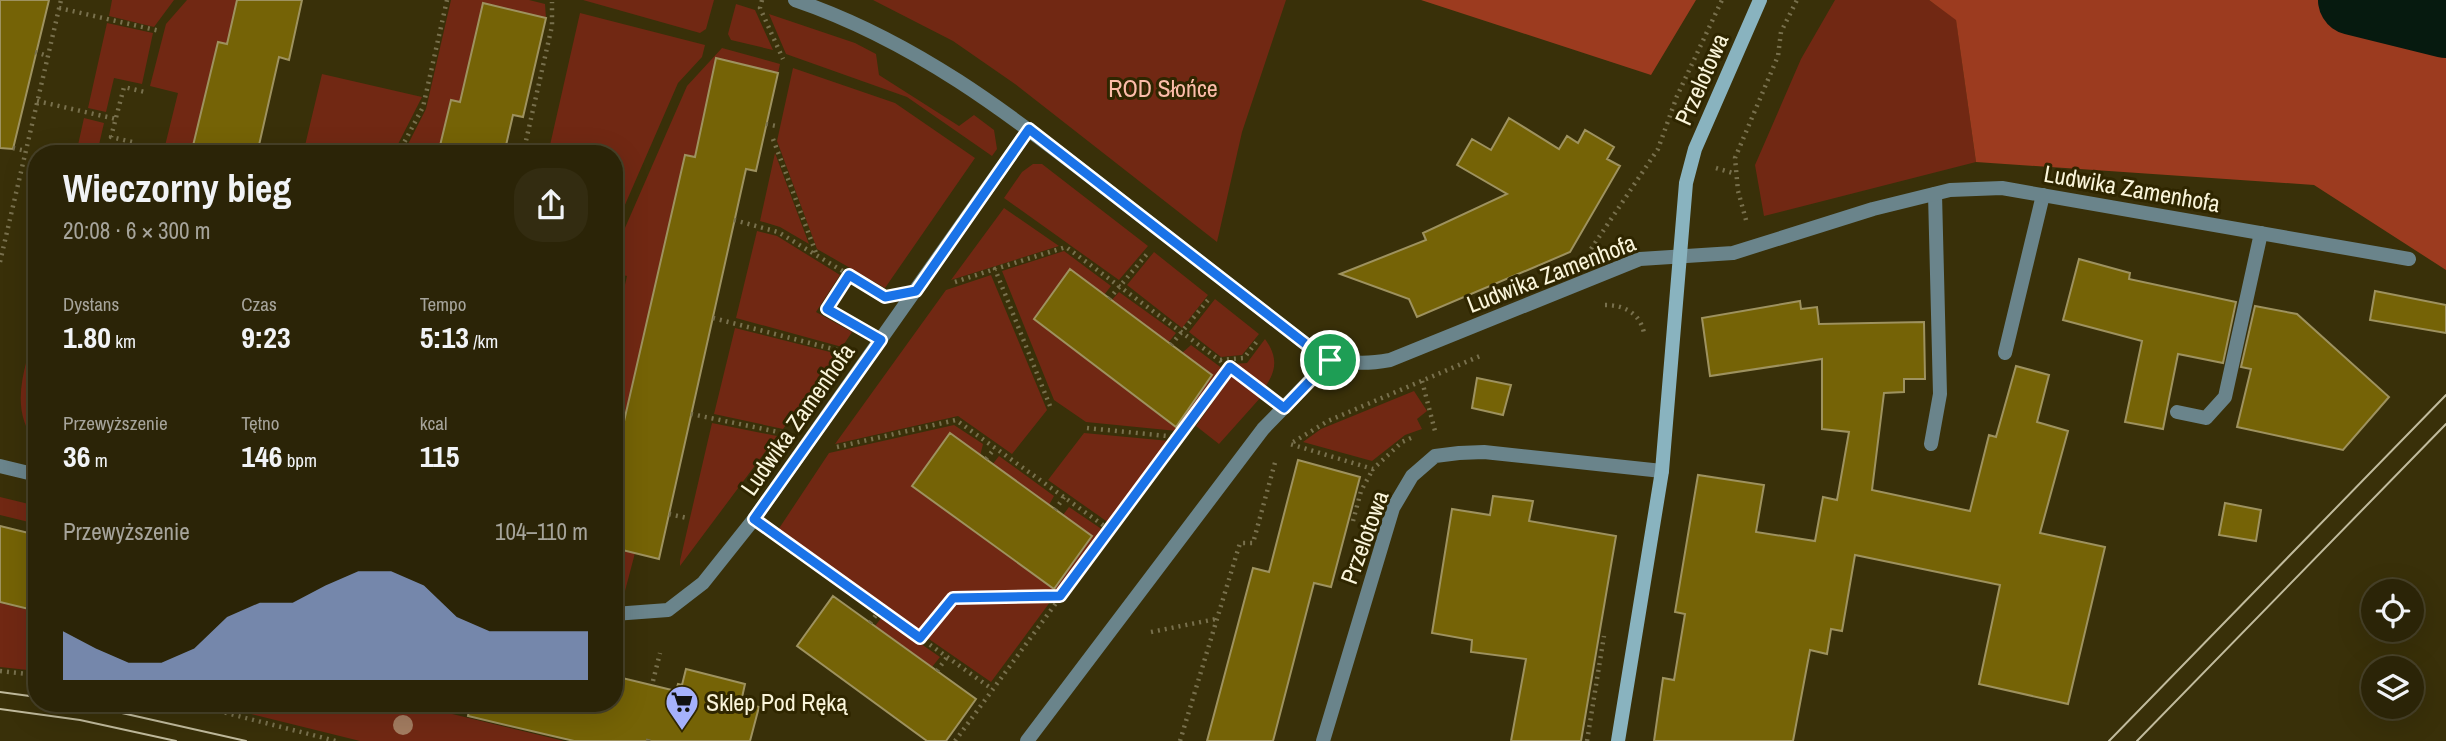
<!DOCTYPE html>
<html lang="pl">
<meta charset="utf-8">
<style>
:root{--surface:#2b2407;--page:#332c11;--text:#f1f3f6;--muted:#a6a49b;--line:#474128;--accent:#95b2f1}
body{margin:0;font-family:"Archivo Narrow",sans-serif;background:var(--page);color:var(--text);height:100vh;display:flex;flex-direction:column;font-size:26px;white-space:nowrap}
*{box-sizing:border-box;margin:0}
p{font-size:23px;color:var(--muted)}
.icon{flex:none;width:38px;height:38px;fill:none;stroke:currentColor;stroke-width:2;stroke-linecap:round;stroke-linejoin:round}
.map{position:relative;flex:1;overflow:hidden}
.details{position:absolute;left:28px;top:145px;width:595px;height:567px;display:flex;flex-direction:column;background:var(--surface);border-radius:28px;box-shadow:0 7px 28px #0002,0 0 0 2px var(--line)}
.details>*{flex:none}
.buttons{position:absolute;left:2361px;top:579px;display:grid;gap:14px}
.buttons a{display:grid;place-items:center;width:63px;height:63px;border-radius:50%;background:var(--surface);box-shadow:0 7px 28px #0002,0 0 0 2px var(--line);font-size:35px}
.pin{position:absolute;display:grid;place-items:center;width:60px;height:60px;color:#fff;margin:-30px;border:4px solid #fff;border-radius:50%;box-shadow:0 2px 7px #0007}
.round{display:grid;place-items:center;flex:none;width:74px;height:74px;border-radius:28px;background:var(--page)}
.overview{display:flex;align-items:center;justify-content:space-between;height:119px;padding:0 35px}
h1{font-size:38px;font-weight:800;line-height:52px}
.figures{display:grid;grid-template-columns:repeat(3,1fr);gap:10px;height:119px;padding:7px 35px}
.figures div{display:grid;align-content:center}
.figures b{font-size:30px;font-weight:800}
.figures small{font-size:19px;font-weight:400}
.figures p{font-size:19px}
.chart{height:196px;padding:14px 35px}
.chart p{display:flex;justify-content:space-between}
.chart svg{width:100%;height:126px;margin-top:7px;fill:var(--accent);opacity:.7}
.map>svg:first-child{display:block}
.green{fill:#712813}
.forest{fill:#9c3b1f}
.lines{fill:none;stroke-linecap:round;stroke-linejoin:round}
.river{stroke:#061a0f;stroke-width:70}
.building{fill:#756306;stroke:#9e925f;stroke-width:2}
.path{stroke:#78704d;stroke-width:4.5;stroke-dasharray:2 5;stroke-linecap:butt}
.lane{stroke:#6a848b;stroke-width:14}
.street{stroke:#6a848b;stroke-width:14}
.secondary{stroke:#89b3bf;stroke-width:14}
.tram{stroke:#c1bb9d;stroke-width:2}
.tree{fill:#a47d61}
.route-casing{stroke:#fff;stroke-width:14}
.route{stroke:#1a73e8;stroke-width:9}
.labels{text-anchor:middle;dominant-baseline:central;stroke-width:6;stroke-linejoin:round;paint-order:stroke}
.street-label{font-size:24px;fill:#faf5da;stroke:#2f2600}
.park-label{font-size:24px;fill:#fcbca9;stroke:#2f2600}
.poi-label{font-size:24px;fill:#faf5da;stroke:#2f2600;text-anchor:start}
</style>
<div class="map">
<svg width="2446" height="741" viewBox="0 0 2446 741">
<rect width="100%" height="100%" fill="#393009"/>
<path class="green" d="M112,0h62l-20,27 -45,-11z
M187,0h50l-10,44 -36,110h-28l15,-61 -28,-7 16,-62z
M451,0h78l16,4 1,14 -63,-15 -23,99 -10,-1 -12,53h-35l23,-45z
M583,0h131l-8,29 -6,4z
M873,0h413l-44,132 -25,110 -202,-158 -62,-43z
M1835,0h94l27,19 20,143 -212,54 -9,-51 46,-106z
M736,4l19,6 18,40 -42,-10 -3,-6z
M580,13l125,32 -3,12 -24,26 -64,147v-76h-66z
M769,14l86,29 21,11 3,21 80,51 15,-11 20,15 3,19 -5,7 -85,-59 -121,-43z
M107,23l46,10 -11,51 -28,-6 -8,34 -18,-4z
M722,48l58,16 -2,9 -62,-14 -21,97 -10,-1 -71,310v-132l13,-57 -13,-3v-20l73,-167z
M793,68l102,35 80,55 -90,130 -68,-39 -40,-108z
M322,74l100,23 -29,57h-90z
M84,118l20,5 -6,26 20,5h-42z
M775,153l34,91 -29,-17 -20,-6z
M1033,164h9l106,82 -29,34 -115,-82 18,-26z
M1004,208l55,38 -108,34z
M757,231l20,5 63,39 -24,37 36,20 -10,15 -106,-29z
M1064,251l47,35 -7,9 -34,-25 -36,49 141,108 7,-74 9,-8 32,24 -46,62 -91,-9 -32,-22 -52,-129z
M1154,252l54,43 -26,33 -55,-43z
M991,275l56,135 -35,44 -54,-38 -123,28 111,-154z
M1119,292l57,41 -8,10 -57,-42z
M1215,299l44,35 -17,21 -21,2 -32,-25z
M37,322v122c-31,-38 -10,-79 0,-122z
M735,328l103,26 -55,75 -69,-15z
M1265,339c13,18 12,31 -1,50l-32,-25 15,-1z
M1232,375l29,22 -42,47 -23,-18z
M1414,391l13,20 -10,8 5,10 -17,6 -33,26 -69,-19 18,-13z
M712,423l65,13 -97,130v-5z
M954,425l29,19 -3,12 -31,-23 -37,53 142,103 38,-53 -29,-21 6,-8 34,23 -46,63 -107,2 -29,38 -143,-103 51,-77z
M1084,433l86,8 -61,82 -61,-43z
M999,456l55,40 -5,9 -57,-40z
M0,497l37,9v18l-37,-9z
M614,548l21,5 -10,38 -11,-1z
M1053,598l-62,84 -65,-45 29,-37z
M0,603l37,9v59l-37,-4z
M882,617l58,40 -8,10 -57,-41z
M211,704h200l153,37h-204z"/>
<path class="forest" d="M1421,0h275l-45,75z
M1929,0h517v270l-132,-85 -338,-23 -20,-142z"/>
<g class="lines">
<path class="river" d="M2353,0l93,23"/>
</g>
<path class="building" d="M0,0h49l-36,149 -13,-1z
M237,0h65l-13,60 -10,-3 -22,97h-66l27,-112 9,2z
M483,3l63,15 -23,99 -10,-2 -9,39h-66l13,-54 9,2z
M716,58l62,15 -22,98 -10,-2 -87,390 -45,-11v-83l71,-310 10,2z
M1509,118l50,31 8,-13 11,7 7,-13 29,17 -7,12 13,7 -50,86 -153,65 -8,-18 -69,-25 86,-34 -3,-7 84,-39 -50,-29 15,-26 19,11z
M2079,259l51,14 -1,6 107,23 -13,61 -45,-9 -15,75 -38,-7 17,-81 -79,-21z
M1070,269l142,106 -36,52 -142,-108z
M2375,291l71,14v28l-76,-13z
M1800,301l1,8 16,-2 2,17 105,-2 1,57h-21v13l-20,1 -12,97 98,21 19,-76 7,2 20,-71 33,9 -12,47 31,9 -28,102 65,14 -37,157 -89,-20 21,-99 -145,-30 -13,76 -11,-2 -4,25 -17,-4 -17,91h-139l9,-63 11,2 11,-66 -10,-2 23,-137 66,10 -8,47 59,9 8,-44 14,3 12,-68 -27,-3v-70l-112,17 -8,-58z
M2255,306l42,8 92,83 -46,53 -106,-23 14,-58 -10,-2z
M1477,378l34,7 -8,30 -31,-7z
M950,433l142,103 -38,53 -142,-103z
M1298,460l62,17 -29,110 -17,-4 -41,158h-66l46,-173 16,4z
M1493,496l40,5 -4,20 87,15 -35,205h-70l15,-82 -55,-7 1,-12 -40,-7 20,-124 38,6z
M2225,503l36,7 -5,31 -37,-6z
M0,526l37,9v76l-37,-9z
M833,596l143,103 -30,42h-19l-130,-95z
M686,669l59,15 -4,18 18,5 -9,34h-176l-106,-25 2,-12h144v-28l62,15 2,-7 4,1z"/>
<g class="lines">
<path class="path" d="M762,0l-2,8 23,51
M59,8l101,23
M35,52l13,4
M37,101l79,18
M766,124l10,2
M773,139l43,114
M132,142l-21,-5 13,-50 21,5
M13,148l13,3
M398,154l25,-47 24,-107
M523,154l29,-128v-24
M1716,168l20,6
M734,220l44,12 101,61
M1746,220l-8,-29 -3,-33 43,-102 3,-24 16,-32
M1591,249l67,-100 19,-53 45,-96
M0,262l61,-262
M849,275l-22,34 30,18
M955,282l40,-13
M1109,299l38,-45
M1605,305c19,0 35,8 39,28
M713,318l128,33
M1171,345l37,-45
M1220,360l24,-2 14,-18
M1422,381l13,50
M1050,406l-55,-137 71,-22 198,146
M691,414l92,19
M1087,428l90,9
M1411,438l-9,4 -29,27 -83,-25 38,-23 152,-65
M837,447l119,-27 154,110
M986,459l9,-11
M1055,510l9,-13
M669,514l18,4
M1353,521l8,-30 12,-22
M776,535l216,154
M870,623l10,-13
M1151,632l65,-13
M921,638l32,-40 106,-2
M0,671l37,4
M937,671l10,-14
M653,681l7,-28
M191,704l145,37
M648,741l1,-4
M955,741l274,-374
M1180,741l60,-198h13l23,-84
M1587,741l17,-105"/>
<path class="lane" d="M2005,353l38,-158
M2177,412l29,6 19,-21 36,-164
M1931,444l9,-50 -5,-200
M0,466l37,9
M614,614l54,-4 35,-27 51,-64 275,-390"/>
<path class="street" d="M795,0c118,40 214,113 311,189 67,52 134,104 201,156 29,18 49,21 83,15l250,-101 93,-6 140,-44 77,-19 52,-2 407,71
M1027,741l236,-312 67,-69
M1323,741l70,-233 19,-32 23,-20 24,-3 25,-1 178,19"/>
<path class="secondary" d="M1618,741l44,-270 24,-288 9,-34 65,-149"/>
<path class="tram" d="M0,692l37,5
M82,704l164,37
M0,709l80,11 96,21
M2109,741l337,-346
M2137,741l309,-317"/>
</g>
<circle class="tree" cx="403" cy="725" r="10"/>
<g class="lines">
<defs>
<path id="route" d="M1029,129l278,216 23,15 -46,48 -54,-41 -170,229 -107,2 -33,40 -166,-119 127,-179 -54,-31 22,-34 36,22 31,-6z"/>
</defs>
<use href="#route" class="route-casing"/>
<use href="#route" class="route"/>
</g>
<defs>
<symbol id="supermarket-pin" viewBox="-11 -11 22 30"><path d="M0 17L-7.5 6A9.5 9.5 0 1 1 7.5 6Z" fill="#a5b1fc" stroke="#2f2600"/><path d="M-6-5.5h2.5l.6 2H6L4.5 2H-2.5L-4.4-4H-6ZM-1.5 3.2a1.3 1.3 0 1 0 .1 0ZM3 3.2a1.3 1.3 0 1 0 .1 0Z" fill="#111"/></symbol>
</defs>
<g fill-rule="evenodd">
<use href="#supermarket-pin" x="663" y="683" width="38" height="52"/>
</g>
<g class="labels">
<g class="street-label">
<text transform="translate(1701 79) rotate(-66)">Przelotowa</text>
<text transform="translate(2132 188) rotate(10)">Ludwika Zamenhofa</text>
<text transform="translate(1551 273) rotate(-21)">Ludwika Zamenhofa</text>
<text transform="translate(797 419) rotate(-55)">Ludwika Zamenhofa</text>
<text transform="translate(1364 537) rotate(-70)">Przelotowa</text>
</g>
<g class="park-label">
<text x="1163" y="88">ROD Słońce</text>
</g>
<g class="poi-label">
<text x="706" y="702">Sklep Pod Ręką</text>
</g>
</g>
</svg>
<div class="buttons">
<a><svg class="icon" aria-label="locate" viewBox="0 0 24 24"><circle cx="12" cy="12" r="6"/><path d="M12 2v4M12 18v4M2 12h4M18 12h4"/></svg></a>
<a><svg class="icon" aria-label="layers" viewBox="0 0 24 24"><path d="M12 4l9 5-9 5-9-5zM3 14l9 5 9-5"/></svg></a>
</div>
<div class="pin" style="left:1330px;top:360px;background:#1e9e55"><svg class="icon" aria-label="arrive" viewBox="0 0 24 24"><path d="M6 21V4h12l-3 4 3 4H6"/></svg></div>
<section class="details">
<div class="overview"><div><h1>Wieczorny bieg</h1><p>20:08 · 6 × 300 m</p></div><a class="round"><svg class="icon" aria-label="share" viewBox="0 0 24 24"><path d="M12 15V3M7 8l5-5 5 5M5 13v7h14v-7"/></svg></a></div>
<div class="figures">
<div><p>Dystans</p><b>1.80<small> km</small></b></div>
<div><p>Czas</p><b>9:23</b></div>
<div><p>Tempo</p><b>5:13<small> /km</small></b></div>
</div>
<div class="figures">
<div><p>Przewyższenie</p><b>36<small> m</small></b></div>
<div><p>Tętno</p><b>146<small> bpm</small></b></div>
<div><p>kcal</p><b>115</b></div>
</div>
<div class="chart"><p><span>Przewyższenie</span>104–110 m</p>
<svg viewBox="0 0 160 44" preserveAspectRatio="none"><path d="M0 44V27L10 33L20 38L30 38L40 33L50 22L60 17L70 17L80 11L90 6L100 6L110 11L120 22L130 27L140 27L150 27L160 27V44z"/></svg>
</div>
</section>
</div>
